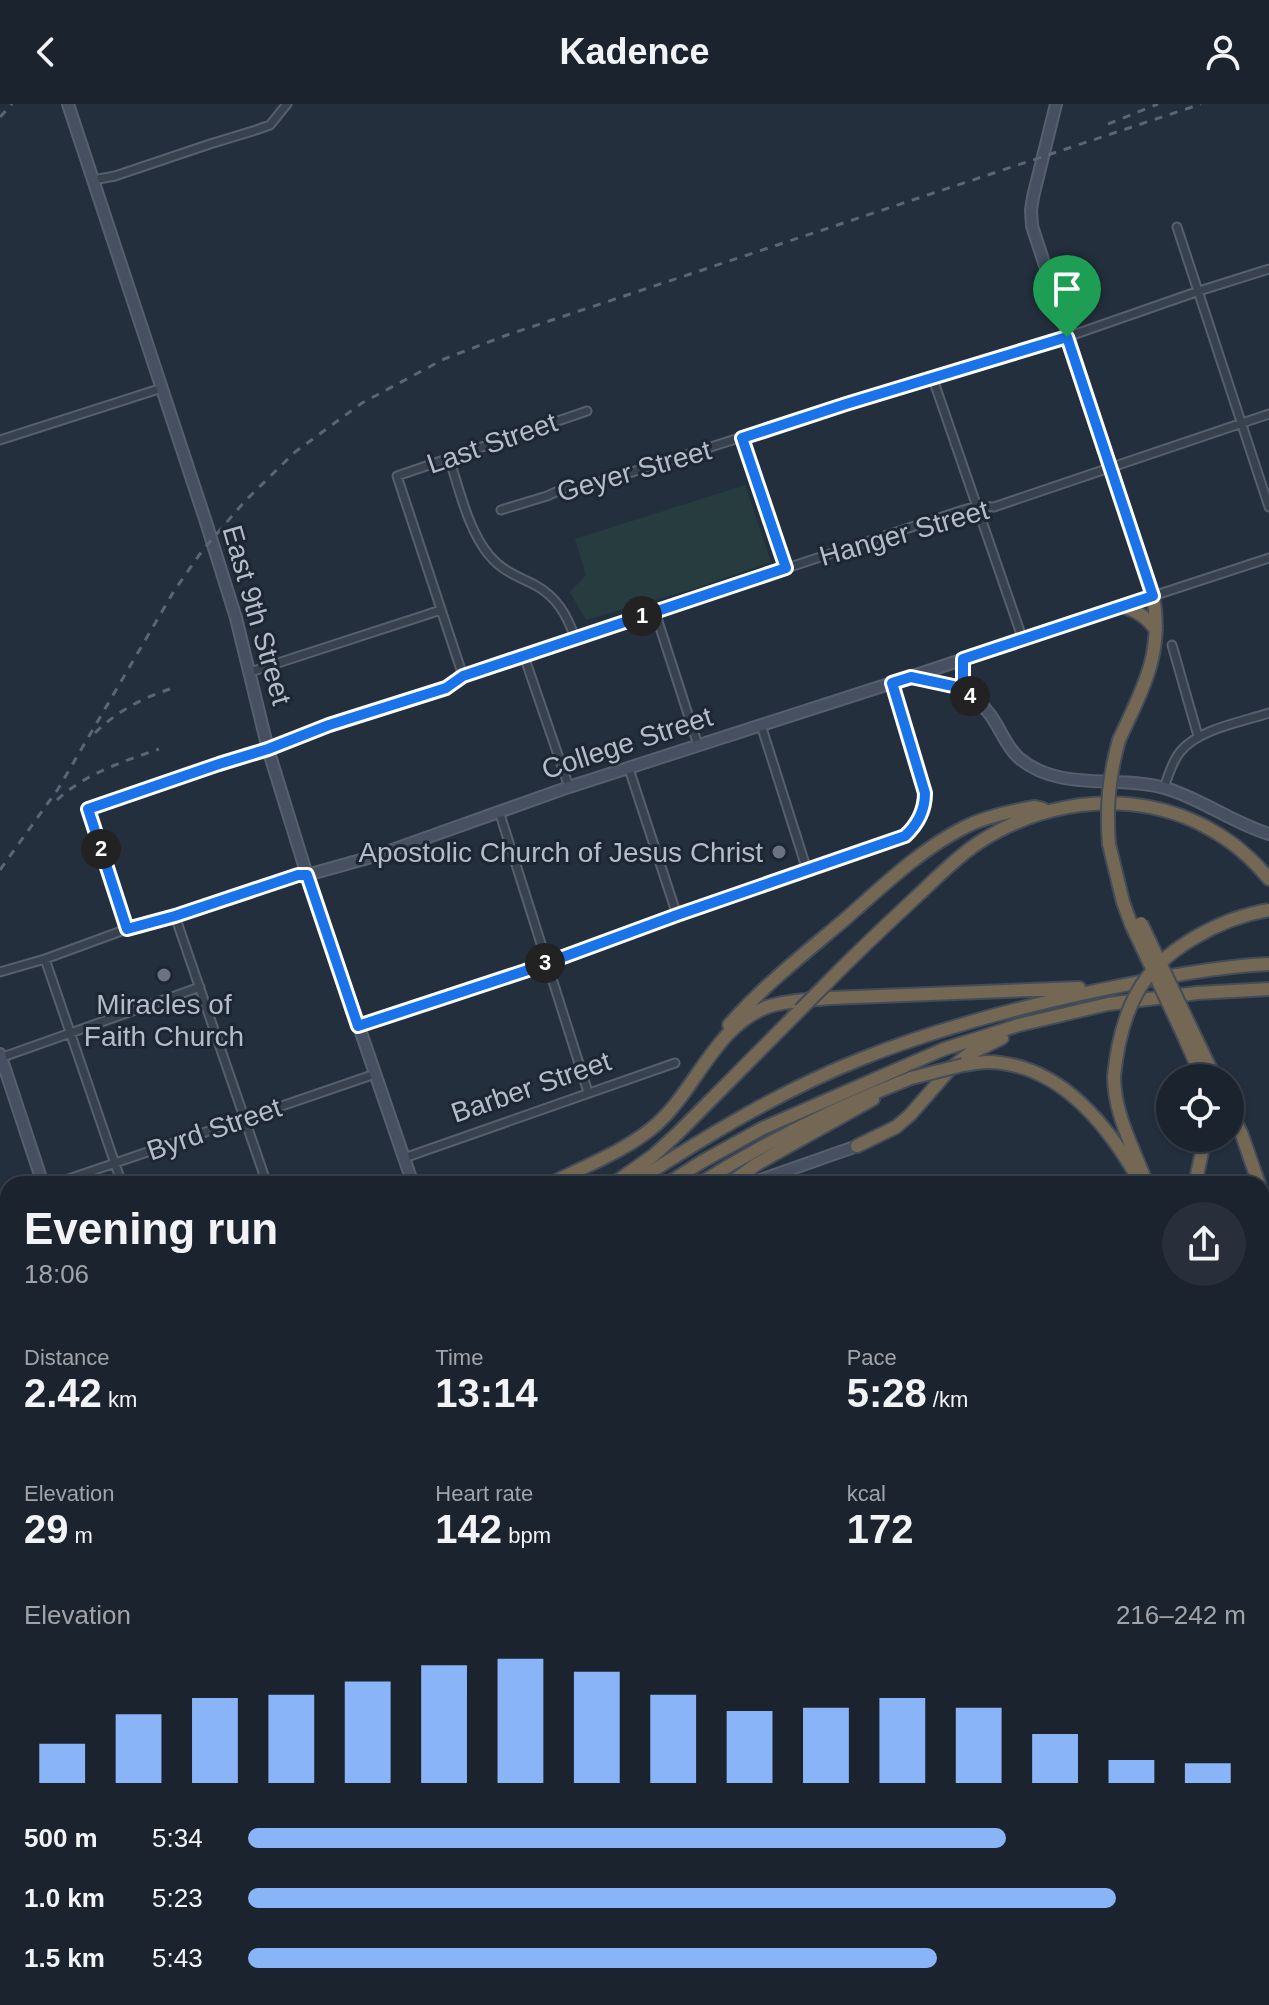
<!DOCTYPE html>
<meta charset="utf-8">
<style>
:root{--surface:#1b232e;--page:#282f3a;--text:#f1f3f6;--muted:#a0a4aa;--line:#39404a;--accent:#8ab4f8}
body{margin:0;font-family:Helvetica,sans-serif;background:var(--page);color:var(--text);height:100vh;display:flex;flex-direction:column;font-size:30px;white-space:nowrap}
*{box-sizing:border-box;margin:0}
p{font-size:26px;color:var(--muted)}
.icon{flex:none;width:44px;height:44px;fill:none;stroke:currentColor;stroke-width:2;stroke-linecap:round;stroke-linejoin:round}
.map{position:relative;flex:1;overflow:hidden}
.details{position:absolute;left:0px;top:1072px;width:1270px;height:830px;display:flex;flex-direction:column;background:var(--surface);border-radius:24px 24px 0 0;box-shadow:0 2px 6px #0004,0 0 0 2px var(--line)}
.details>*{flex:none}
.fabs{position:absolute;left:1156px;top:960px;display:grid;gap:16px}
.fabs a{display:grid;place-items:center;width:88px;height:88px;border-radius:50%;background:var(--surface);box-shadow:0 2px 6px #0004,0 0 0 2px var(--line);font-size:40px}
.pin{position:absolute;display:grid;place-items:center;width:68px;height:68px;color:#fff;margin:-82px -34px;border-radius:50% 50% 50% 0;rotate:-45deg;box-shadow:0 0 8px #0007}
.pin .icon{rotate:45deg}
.km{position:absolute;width:40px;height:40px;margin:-20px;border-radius:50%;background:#222;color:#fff;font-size:22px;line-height:40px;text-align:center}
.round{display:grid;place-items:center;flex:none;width:84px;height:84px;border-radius:42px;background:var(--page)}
.headline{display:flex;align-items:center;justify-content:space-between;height:136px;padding:0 24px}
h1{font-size:44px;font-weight:700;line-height:60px}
.metrics{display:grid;grid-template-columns:repeat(3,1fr);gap:12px;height:136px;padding:8px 24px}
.metrics div{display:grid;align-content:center}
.metrics b{font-size:40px;font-weight:700}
.metrics small{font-size:22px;font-weight:400}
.metrics p{font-size:22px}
.chart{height:224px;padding:16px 24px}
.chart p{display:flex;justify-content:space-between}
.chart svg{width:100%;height:144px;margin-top:8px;stroke:var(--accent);stroke-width:6}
ul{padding:0 24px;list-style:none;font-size:26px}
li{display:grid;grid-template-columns:128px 96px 1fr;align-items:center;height:60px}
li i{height:20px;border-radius:10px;background:var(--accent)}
header{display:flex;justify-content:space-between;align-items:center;height:104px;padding:0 24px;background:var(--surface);font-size:36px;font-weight:700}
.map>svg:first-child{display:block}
.park{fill:#263c3f}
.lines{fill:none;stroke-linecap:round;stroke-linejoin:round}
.street-casing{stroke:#565f6c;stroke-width:11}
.secondary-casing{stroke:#565f6c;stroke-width:14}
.highway-casing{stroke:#434c59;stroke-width:16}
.street{stroke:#38414e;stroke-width:7}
.secondary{stroke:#465061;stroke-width:10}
.highway{stroke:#746855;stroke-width:12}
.rail{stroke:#5a6575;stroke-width:3;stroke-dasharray:8 8;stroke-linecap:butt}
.highway-bridge-casing{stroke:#434c59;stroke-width:16;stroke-linecap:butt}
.highway-bridge{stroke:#746855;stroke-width:12}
.route-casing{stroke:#fff;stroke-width:16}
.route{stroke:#1a73e8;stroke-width:10}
.worship-dot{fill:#6b7280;stroke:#1d2633;stroke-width:3}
.labels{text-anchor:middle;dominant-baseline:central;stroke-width:6;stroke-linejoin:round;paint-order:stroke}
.street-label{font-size:28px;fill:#b4bcc9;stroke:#1d2633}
.poi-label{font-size:28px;fill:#b4bcc9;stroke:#1d2633;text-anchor:end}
</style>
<header><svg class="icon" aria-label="back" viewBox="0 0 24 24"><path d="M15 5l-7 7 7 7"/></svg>Kadence<svg class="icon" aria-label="person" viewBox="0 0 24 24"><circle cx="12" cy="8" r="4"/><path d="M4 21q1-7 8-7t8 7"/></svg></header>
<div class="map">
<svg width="1269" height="1901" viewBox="0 0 1269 1901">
<rect width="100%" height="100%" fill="#242f3e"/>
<path class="park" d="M745,381l26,77 -78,27 -107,31 -16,-28 16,-17 -11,-36z"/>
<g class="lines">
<defs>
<path id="street" d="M93,76l22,-4 95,-32 46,-14 14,-5 17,-21
M1177,123l92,280
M933,275l90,261
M742,334l44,130
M0,336l162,-52
M449,354c10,30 19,72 40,97 13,16 28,21 46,30 22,12 32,30 40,53
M501,406l46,-14 20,-9 15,1 264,-84 221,-67 132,-46 70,-22
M1153,492l116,-38
M655,508l43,133
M1172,541l26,91
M524,552l45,131
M250,568l191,-62
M463,572l-66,-200 190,-65
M761,621l46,145
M629,665l48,146
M1164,684c4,-12 8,-26 16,-36 18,-23 62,-30 89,-39
M499,707l89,281
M175,812l92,268
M127,825l-39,-120 131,-45 49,-15 61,-24 117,-37 17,-12 112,-38 388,-128 14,-4 17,1 275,-93
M45,855l77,225
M0,868l45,-13 82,-30 48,-13 123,-41h9
M358,922l167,-55 152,-56 228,-79c13,-12 20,-25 20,-43l-33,-110
M0,954l200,-71
M404,1054l271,-95
M54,1080l321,-110
M0,1099l8,-3
M0,1246l8,-3
M0,1841l8,-2
M1262,1886l7,-1
M100,1894l1,7
M385,1894l2,7
M524,1894l2,7
M804,1894l2,7
M946,1894l1,7
M429,1901l39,-7
M1183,1901l39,-7"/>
<path id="secondary" d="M68,0l137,415 31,99 32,131 39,126 106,309
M963,555c-4,28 9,34 25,53 12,14 17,34 31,46 41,35 101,16 149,31 35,11 65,34 101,45
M913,574l40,8 17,9
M307,771l68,-19 194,-69 323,-104 261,-87 -121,-370 -1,-16 2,-13 23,-93
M0,950l43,130
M749,1080l108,-38
M0,1383l8,-2
M0,1503l8,-3
M1262,1604l7,-1
M1262,1744l7,-1
M243,1894l1,7
M665,1894l1,7
M1227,1894l1,7"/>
<path id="highway" d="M1124,503c15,5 23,11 32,23
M1119,636c23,-50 45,-87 34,-144
M1109,740l14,58 8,22
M826,880c28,-29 58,-57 88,-85 21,-19 40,-40 64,-56 94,-61 218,-54 291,36
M729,921c34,-39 75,-71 114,-104 38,-33 76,-71 122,-94 22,-11 46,-16 70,-20l8,2
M1191,924l24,50
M1181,926l17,38 3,10
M963,961c8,-1 16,-3 24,-3 73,1 122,64 154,122
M1114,972c0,37 18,69 31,103
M1230,1006l12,25 17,49
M857,1042l39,-19 14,-12 41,-47 18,-14 33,-16
M556,1077c34,-17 73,-32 101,-57 40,-36 59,-100 113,-118 19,-6 40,-6 60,-8l249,-10
M613,1080l41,-29 24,-22 122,-123
M632,1080c73,-47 148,-93 229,-125 75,-30 155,-51 234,-68 58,-12 115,-24 174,-27
M667,1080l36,-23 60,-33 181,-79 75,-24 89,-21 89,-11 72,-4
M699,1080c69,-44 135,-76 212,-106
M729,1080l28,-20 116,-65
M1195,1080l10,-46
M1262,1089l7,27
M1262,1402l7,-51
M0,1419l8,-2
M0,1444l8,-3
M1032,1901l3,-7
M1084,1901l2,-7
M1109,1901l2,-7
M1161,1901l1,-7"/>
</defs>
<use href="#street" class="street-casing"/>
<use href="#secondary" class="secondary-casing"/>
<use href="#highway" class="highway-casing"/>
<use href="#street" class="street"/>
<use href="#secondary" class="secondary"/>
<use href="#highway" class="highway"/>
<path class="rail" d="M0,13l12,-13
M1108,20l50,-20
M95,629c21,-21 47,-35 75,-44
M57,696c29,-27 65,-38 102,-51
M0,766l58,-81 116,-198 28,-40 43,-50 50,-49 67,-49 82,-44 63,-24 694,-231"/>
<defs>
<path id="highway-bridge" d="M1109,740c-3,-38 0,-68 10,-104
M1141,819l50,105
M1131,820l50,106
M800,906l26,-26
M1114,972c3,-29 9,-58 23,-83 23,-44 85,-75 132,-83
M911,974l52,-13"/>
</defs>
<use href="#highway-bridge" class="highway-bridge-casing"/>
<use href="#highway-bridge" class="highway-bridge"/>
</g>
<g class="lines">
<defs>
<path id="route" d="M1067,233l86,259 -190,63v21l13,20 -23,-14 -42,-9 -19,6 33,110c0,18 -7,31 -20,43l-228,79 -152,56 -167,55 -51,-151h-9l-123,41 -48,13 -39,-120 131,-45 49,-15 61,-24 117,-37 17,-12 323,-108 -44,-130 104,-34z"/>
</defs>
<use href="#route" class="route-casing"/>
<use href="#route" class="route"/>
</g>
<g class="worship-dot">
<circle cx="779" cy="748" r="8"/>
<circle cx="164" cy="871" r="8"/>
</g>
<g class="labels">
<g class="street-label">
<text transform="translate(492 339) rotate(-19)">Last Street</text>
<text transform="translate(634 367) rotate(-16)">Geyer Street</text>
<text transform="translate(904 429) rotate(-16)">Hanger Street</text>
<text transform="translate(257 511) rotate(74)">East 9th Street</text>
<text transform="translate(627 639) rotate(-18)">College Street</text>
<text transform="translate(531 983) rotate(-19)">Barber Street</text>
<text transform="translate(214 1025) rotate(-19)">Byrd Street</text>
</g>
<g class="poi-label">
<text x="763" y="748">Apostolic Church of Jesus Christ</text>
<text x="164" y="900" text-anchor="middle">Miracles of<tspan x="164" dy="32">Faith Church</tspan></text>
</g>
</g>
</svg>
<div class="fabs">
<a><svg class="icon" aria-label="locate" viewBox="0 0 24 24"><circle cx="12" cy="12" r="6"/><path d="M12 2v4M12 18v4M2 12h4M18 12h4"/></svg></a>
</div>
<div class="pin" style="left:1067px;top:233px;background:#1e9e55"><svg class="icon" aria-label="arrive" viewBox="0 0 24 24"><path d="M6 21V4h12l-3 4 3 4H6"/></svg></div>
<b class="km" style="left:642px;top:512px">1</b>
<b class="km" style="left:101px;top:745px">2</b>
<b class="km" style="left:545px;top:859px">3</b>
<b class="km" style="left:970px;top:592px">4</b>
<section class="details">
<div class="headline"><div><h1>Evening run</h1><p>18:06</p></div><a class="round"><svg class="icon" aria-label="share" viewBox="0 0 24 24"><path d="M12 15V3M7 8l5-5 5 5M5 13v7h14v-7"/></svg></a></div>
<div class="metrics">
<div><p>Distance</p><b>2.42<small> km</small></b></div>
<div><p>Time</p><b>13:14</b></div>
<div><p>Pace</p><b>5:28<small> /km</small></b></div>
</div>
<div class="metrics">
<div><p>Elevation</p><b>29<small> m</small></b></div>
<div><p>Heart rate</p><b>142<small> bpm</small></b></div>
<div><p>kcal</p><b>172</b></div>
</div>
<div class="chart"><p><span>Elevation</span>216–242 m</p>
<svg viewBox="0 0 160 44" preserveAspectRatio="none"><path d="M5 44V32M15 44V23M25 44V18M35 44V17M45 44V13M55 44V8M65 44V6M75 44V10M85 44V17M95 44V22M105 44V21M115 44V18M125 44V21M135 44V29M145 44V37M155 44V38"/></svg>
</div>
<ul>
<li><b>500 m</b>5:34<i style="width:76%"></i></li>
<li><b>1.0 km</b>5:23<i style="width:87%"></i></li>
<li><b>1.5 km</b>5:43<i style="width:69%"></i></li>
</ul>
</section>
</div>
